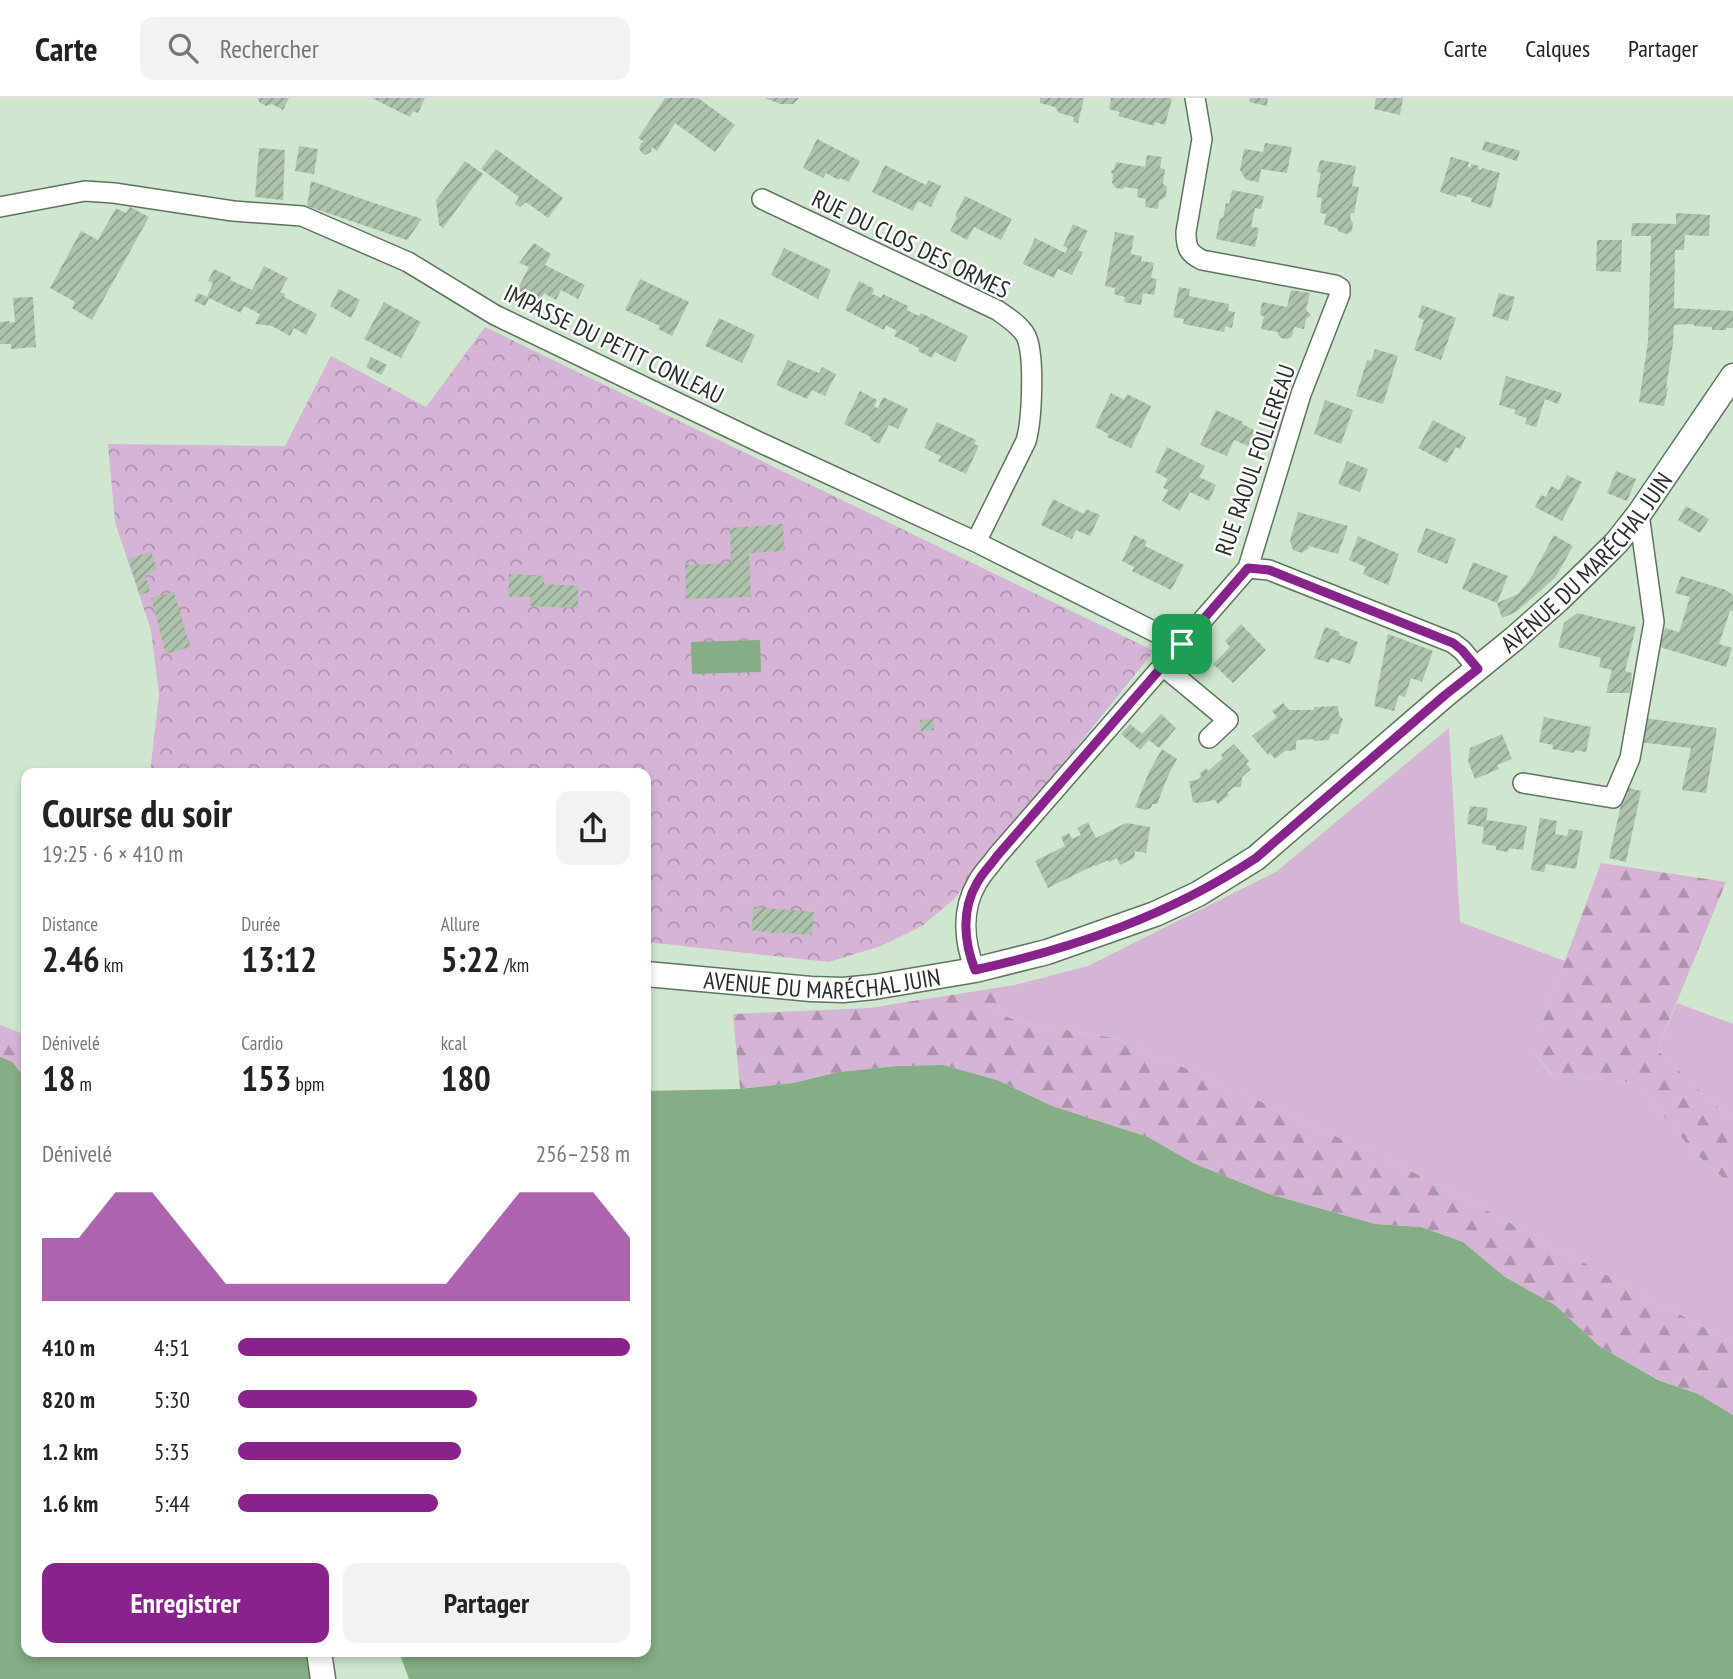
<!DOCTYPE html>
<html lang="fr">
<meta charset="utf-8">
<style>
:root{--surface:#fff;--page:#f2f2f2;--text:#222;--muted:#767676;--line:#e0e0e0;--accent:#88238b}
body{margin:0;font-family:"PT Sans Narrow",sans-serif;background:var(--page);color:var(--text);height:100vh;display:flex;flex-direction:column;font-size:26px;white-space:nowrap}
*{box-sizing:border-box;margin:0}
p{font-size:23px;color:var(--muted)}
.icon{flex:none;width:38px;height:38px;fill:none;stroke:currentColor;stroke-width:2;stroke-linecap:round;stroke-linejoin:round}
.map{position:relative;flex:1;overflow:hidden}
.sheet{position:absolute;left:21px;top:670px;width:630px;height:889px;display:flex;flex-direction:column;background:var(--surface);border-radius:14px;box-shadow:0 4px 10px #0003}
.sheet>*{flex:none}
.pin{position:absolute;display:grid;place-items:center;width:60px;height:60px;color:#fff;margin:-30px;border-radius:14px;box-shadow:0 4px 10px #0006}
.round{display:grid;place-items:center;flex:none;width:74px;height:74px;border-radius:14px;background:var(--page)}
.overview{display:flex;align-items:center;justify-content:space-between;height:119px;padding:0 21px}
h1{font-size:38px;font-weight:700;line-height:52px}
.stats{display:grid;grid-template-columns:repeat(3,1fr);gap:10px;height:119px;padding:7px 21px}
.stats div{display:grid;align-content:center}
.stats b{font-size:35px;font-weight:700}
.stats small{font-size:19px;font-weight:400}
.stats p{font-size:19px}
.chart{height:196px;padding:14px 21px}
.chart p{display:flex;justify-content:space-between}
.chart svg{width:100%;height:126px;margin-top:7px;fill:var(--accent);opacity:.7}
.primary-button{display:flex;gap:14px;margin-top:auto;padding:14px 21px}
.primary-button a{flex:1;height:80px;border-radius:14px;background:var(--accent);color:#fff;font-size:28px;font-weight:700;line-height:80px;text-align:center}
.primary-button a+a{background:var(--page);color:var(--text)}
ul{padding:0 21px;list-style:none;font-size:23px}
li{display:grid;grid-template-columns:112px 84px 1fr;align-items:center;height:52px}
li i{height:18px;border-radius:9px;background:var(--accent)}
header{display:flex;align-items:center;gap:42px;box-sizing:border-box;height:98px;padding:0 35px;background:var(--surface);border-bottom:2px solid var(--line)}
header strong{font-size:33px}
nav{display:flex;gap:38px;margin-inline-start:auto;font-size:24px}
.search{width:490px;height:63px;background:var(--page);display:flex;align-items:center;gap:18px;box-sizing:border-box;padding:0 24px;border-radius:14px;color:var(--muted);font-size:26px}
.map>svg:first-child{display:block}
.grass{fill:#d6b4d6}
.forest{fill:url(#forest-firs)}
.park{fill:url(#park-crowns)}
.water{fill:#85ad86}
.building{fill:url(#building-hatch)}
.lines{fill:none;stroke-linecap:round;stroke-linejoin:round}
.minor-casing{stroke:#5f745f;stroke-width:22}
.tertiary-casing{stroke:#5f745f;stroke-width:27}
.minor{stroke:#fff;stroke-width:19}
.tertiary{stroke:#fff;stroke-width:24}
.route-casing{stroke:#fff;stroke-width:14}
.route{stroke:#88238b;stroke-width:9}
.labels{text-anchor:middle;dominant-baseline:central;stroke-width:5;stroke-linejoin:round;paint-order:stroke}
.street-label{font-size:24px;fill:#273027;stroke:#fff}
</style>
<header>
<strong>Carte</strong>
<div class="search"><svg class="icon" aria-label="search" viewBox="0 0 24 24"><circle cx="10" cy="10" r="6"/><path d="M15 15l6 6"/></svg>Rechercher</div>
<nav><a>Carte</a><a>Calques</a><a>Partager</a></nav>
</header>
<div class="map">
<svg width="1733" height="1581" viewBox="0 0 1733 1581">
<defs>
<pattern id="forest-firs" width="22" height="20" patternUnits="userSpaceOnUse" patternTransform="scale(1.75)"><rect width="22" height="20" fill="#d6b4d6"/><path d="M5 1l3.5 6h-7zM16 11l3.5 6h-7z" fill="#ae93ae"/></pattern>
<pattern id="park-crowns" width="20" height="18" patternUnits="userSpaceOnUse" patternTransform="scale(1.75)"><rect width="20" height="18" fill="#d6b4d6"/><path d="M2 6a3 3 0 1 1 6 0M12 15a3 3 0 1 1 6 0" fill="none" stroke="#ae93ae"/></pattern>
<pattern id="building-hatch" width="6" height="6" patternUnits="userSpaceOnUse" patternTransform="scale(1.75)"><rect width="6" height="6" fill="#adc3ac"/><path d="M-1 1l2-2M0 6l6-6M5 7l2-2" fill="none" stroke="#8d9f8c"/></pattern>
</defs>
<rect width="100%" height="100%" fill="#cfe6cf"/>
<path class="grass" d="M1449,630l11,194 105,39 -33,89 19,25 85,8 57,68 40,36v156l-297,-160 -165,-77 -152,-67 -100,-17 -20,-9 -3,-25 19,-3 73,-19 188,-94z
M1677,905l56,21v98l-76,-72z"/>
<path class="forest" d="M1601,765l125,19 -69,168 76,72v65l-40,-36 -57,-68 -84,-8 -20,-25z
M996,890l3,25 20,9 100,17 152,67 165,77 297,160v72l-35,-21 -39,-14 -60,-34 -44,-41 -50,-28 -42,-35 -42,-15 -46,-3 -106,-30 -76,-31 -45,-26 -96,-31 -55,-26 -54,-15 -45,1 -59,6 -45,11 -54,6 -7,-75 136,-6z
M0,927l26,10v59l-26,-22z"/>
<path class="park" d="M485,229l669,324 -201,249 -31,26 -41,20 -52,16 -183,-20v-168l-496,-1 9,-78 -8,-65 -36,-108 -7,-78 177,2 46,-90 95,51z"/>
<path class="water" d="M760,542l1,32 -69,2 -1,-32z
M0,959l12,5 14,17v573h281l3,27h-310z
M943,967l54,15 55,26 96,31 45,26 76,31 106,30 46,3 42,15 42,35 50,28 44,41 59,34 40,14 35,21v264h-1324l-10,-27h247v-561l94,-2 53,-6 46,-11 59,-6z"/>
<path class="building" d="M258,0h31l-6,12 -11,-6 -6,2 -7,-4z
M372,0h53l-7,15 -5,-2 -3,6z
M665,0h33l37,27 -20,27 -40,-29 -18,28 -5,-4 -1,5 -6,3 -2,-1 -4,-5 2,-6 3,-1 -6,-4z
M765,0h34l-6,6h-13z
M1040,0h44l-6,25 -5,-1 1,-5 -15,-4 -4,-6 -15,-4z
M1111,0h58l3,1 -7,26 -10,-3 -1,4 -36,-10 2,-4 -11,-3z
M1250,0h18l-1,8 -18,-4z
M1376,0h27l-3,17 -26,-6z
M817,41l43,22 -11,21 -9,-4 -1,2 -13,-7 -3,5 -20,-10z
M1485,43l35,10 -3,10 -35,-11z
M1265,45l27,4 -5,26 -26,-4 -2,13 -13,-2 -6,-10 4,-21 19,3z
M299,48l19,3 -4,25 -19,-3z
M259,50l26,2 -2,50 -28,-3z
M496,51l67,49 -15,20 -22,-16 -6,5 -5,-3 4,-7 -38,-28z
M1147,57l15,2 -2,11 5,1 -2,15 4,3 -1,10 -7,4 -1,8 -13,-2 1,-8 -9,-2 1,-8 -13,-2 -3,2 -6,-1 -4,-5 1,-9 -2,-1 1,-3h2l2,-8 29,5z
M1451,59l18,5 -1,4 3,2v-4l8,2 -1,3 3,1 1,-2 18,5 -9,35 -20,-6 1,-4 -8,-2 -7,-2 -1,3 -16,-5z
M1320,62l36,6 -4,20 7,1 -5,26h-3l-1,5 3,5 -1,8 -5,3 -8,-2 -2,-4 -13,-3 2,-11 -6,-1 2,-15 -6,-1 5,-24 -4,-1z
M465,63l18,13 -40,54 -4,-3 -3,-25z
M885,67l41,20 2,-5 13,6 -10,21 -13,-6 -5,10 -41,-19z
M311,83l54,19 57,19 -15,21 -100,-34z
M1232,92l32,6 -3,13 -6,-1 -4,19 8,1 -4,19 -39,-8 4,-21h3l3,-15 3,1z
M965,98l47,23 -11,21 -27,-13 -7,13 -17,-9 7,-14 -2,-1z
M130,109l19,10 -57,103 -20,-12 3,-6 -25,-14 31,-57 17,9 18,-32 10,5z
M1676,115l34,2 -1,21 -24,-1 -1,15h-9l-1,58 59,3v17h-7v2h-14v-3l-18,-1v-2l-20,1 -1,19 -7,44h2l-4,18 -25,-4 9,-61 3,-105h-20l1,-13 44,1z
M1073,126l15,7 -10,19 5,2 -11,23 -14,-6 -4,9 -31,-14 12,-26 30,15 3,-5 -5,-2z
M1115,134l19,4 -3,18 11,2 -1,5 13,2 -3,15 6,1 -3,16 -11,-2 -2,12 -17,-3 1,-5 -11,-3 1,-6 -10,-2z
M1597,142h25l-1,32 -25,-1z
M534,145l17,11 -6,11 40,20 -7,14 -17,-9 -5,10 -12,-7 -4,9 -23,-12 12,-23 -10,-4z
M784,150l47,22 -13,29 -47,-24z
M264,168l24,12 -8,14 5,2 -1,3 33,17 -11,21 -12,-7 -4,8 -18,-10 -17,-2 5,-10 -16,-8 -3,7 -32,-15 -4,8 -11,-5 4,-8 9,4 6,-14 -5,-2 6,-12 17,8 -1,3 22,10z
M640,181l49,23 -17,34 -14,-7 2,-3 -35,-16z
M859,183l15,8 -2,5 5,2 4,2 2,-4 25,12 -1,4 12,6 2,-3 47,23 -13,26 -20,-10 -3,6 -14,-7 1,-3 -25,-12 3,-5 -11,-6 -2,5 -39,-20z
M1179,189l11,2 -1,7 40,8 -1,7 7,1 -3,16 -7,-2 -1,6 -41,-8 1,-5 -11,-2z
M339,191l21,11 -9,18 -21,-12z
M1291,192l19,3 -4,17 5,5 -5,4 -2,10 -10,-2 -2,10 -5,2 -6,-1 -3,-3v-3l-17,-3 3,-13 -4,-1 2,-13 25,5z
M1499,195l16,4 -7,24 -16,-5z
M33,199l3,50 -25,2v-5h-11v-22l10,-1v2l5,-1 -2,-24z
M384,204l37,20 -20,36 -37,-19z
M1422,207l34,13 -15,42 -27,-10 10,-30 -6,-3z
M719,220l36,17 -13,28 -37,-17z
M1375,251l23,7 -15,48 -27,-8 11,-36 4,1z
M371,259l16,8 -6,10 -15,-8z
M788,262l31,13 3,-6 14,7 -11,22 -13,-6 -5,9 -31,-14z
M1506,278l56,17 -4,11 -13,-5 -9,28 -11,-3 2,-6 -13,-4 2,-4 -17,-5z
M860,293l17,9 -3,7 4,1 5,-11 25,12 -10,20 -9,-4 -10,19 -9,-5 1,-2 -27,-13z
M1111,295l13,7 3,-6 24,12 -20,42 -24,-11 1,-3 -13,-7z
M1325,302l28,10 -12,34 -27,-10z
M1216,312l27,12 -1,2 14,7 -8,15 -14,-6 -7,16 -27,-11z
M1433,322l33,17 -6,12 -4,-2 -9,16 -29,-15z
M937,324l39,18 -2,4 5,2 -13,28 -28,-13 3,-5 -17,-8z
M1167,349l38,19 -6,11 17,8 -7,16 -19,-9 -10,19 -18,-10 6,-11 -5,-2 5,-9 -13,-7z
M1347,363l21,8 -8,23 -22,-8z
M1616,373l20,8 -9,22 -20,-8z
M1567,377l15,7 -20,39 -27,-14 6,-12 5,2 5,-11 8,4z
M1053,401l31,15 2,-5 14,6 -10,21 -14,-6 -4,9 -31,-14z
M1686,408l23,13 -9,14 -22,-13z
M1298,414l50,14 -10,28 -29,-8 -1,3 -6,4 -9,-3 -3,-9z
M783,426l1,27 -35,2 2,44 -65,2 -1,-34 46,-2 -1,-35z
M1426,430l30,11 -9,25 -30,-12z
M1134,437l13,6 -2,5 39,19 -13,25 -39,-19 2,-4 -12,-6z
M1554,437l19,11 -18,32 -39,34 -14,6 -5,-15 21,-9 11,-13z
M1358,438l41,18 -11,31 -25,-11 3,-7 -17,-7z
M151,454l6,18 -12,4 5,18 -10,3 -12,-36z
M1473,464l35,14 -11,27 -35,-14z
M509,476l35,2v8l34,2v22l-48,-2 1,-9 -23,-1z
M1681,478l45,14 7,5v16h-3l-11,33 13,4 -6,19 -66,-20 5,-19 14,4 11,-35 -15,-4z
M174,494l16,55 -24,7 -15,-56z
M1577,515l59,14 -11,44 7,2 -2,20h-24l6,-23 -13,-3 2,-9 -43,-11 6,-24z
M1241,526l25,26 -33,33 -20,-19 17,-17 -5,-6z
M1325,529l15,5 -1,3 19,7 -8,22 -19,-6 -2,5 -15,-5z
M1388,536l45,17 -11,31 -11,-4 -6,19 -6,-2 -5,16 -20,-5z
M1283,605l6,7h25v-3l24,-1 1,9 4,4 -5,15h-7l-2,6 -15,1 -1,-2 -15,1 -2,2v8l-11,1 -10,8 -5,-6 -2,2 -16,-19 25,-19 -5,-6z
M1161,616l15,14 -17,20 -10,-8 -9,10 -19,-16 9,-10 12,10z
M1544,619l47,10 -5,25 -11,-2 -1,3 -22,-4 1,-4 -14,-3z
M933,620l1,12 -13,2 -1,-12z
M1644,620l73,10 -11,65 -24,-3 9,-42 -53,-6z
M1502,636l10,25 -15,6 2,4 -24,10 -7,-18 2,-13z
M1234,646l15,17 -3,3 5,5 -9,8 -1,10h-7l-7,6 2,2 -11,9 -3,-4 -17,3 -5,-1 -4,-21 8,-1 5,-4 -3,-2 7,-6 2,3 15,-13 -2,-3z
M1162,651l15,10 -9,17 -11,28h-5l-1,4 -6,2 -10,-3 14,-35z
M1625,689l16,4 -15,71 -17,-4z
M1470,708l18,2 -2,12 41,6 -4,24 -14,-2 -1,4 -12,-2v-4l-14,-2 2,-17 -17,-3z
M1540,720l17,3 -2,13 12,2 2,-7 14,2 -7,38 -30,-5 -2,8 -13,-2z
M1088,724l8,16 30,-15 24,4 -4,26 -11,-2 -1,7 -14,7 -3,-7 -8,4 -1,-2 -12,6 -1,-1 -47,23 -13,-27 30,-15 -4,-9 8,-4 3,6 9,-4 -4,-7z
M754,809l60,5 -2,23 -33,-3v2l-28,-4z"/>
<g class="lines">
<defs>
<path id="minor" d="M762,101l235,111c10,7 23,15 29,26 9,19 6,85 0,105l-50,101
M0,109l85,-16 29,2 119,18 69,5 106,46 87,53 264,127 217,100 185,93 21,9
M1248,470l21,2 184,73 9,7 16,19
M1163,568l65,54 -19,18
M1523,685l90,15 17,-40 24,-136 -15,-108
M975,872c-11,-28 -14,-60 2,-87 5,-10 14,-18 20,-27l251,-288 53,-174 39,-100v-6l-5,-3 -133,-25c-14,-7 -16,-13 -16,-28l16,-93 -7,-41"/>
<g id="tertiary">
<path id="s1" d="M646,876l165,15 32,1 31,-3 101,-17 72,-18 108,-38 43,-20 58,-36 189,-163 70,-57 43,-38 33,-32 26,-26 22,-28 94,-138"/>
<path d="M319,1554l4,27"/>
</g>
</defs>
<use href="#minor" class="minor-casing"/>
<use href="#tertiary" class="tertiary-casing"/>
<use href="#minor" class="minor"/>
<use href="#tertiary" class="tertiary"/>
</g>
<g class="lines">
<defs>
<path id="route" d="M1248,470l21,2 184,73 9,7 16,19 -33,26 -189,163c-88,58 -179,89 -281,112 -11,-28 -14,-60 2,-87 5,-10 14,-18 20,-27z"/>
</defs>
<use href="#route" class="route-casing"/>
<use href="#route" class="route"/>
</g>
<g class="labels">
<g class="street-label">
<text transform="translate(911 146) rotate(26)">RUE DU CLOS DES ORMES</text>
<text transform="translate(614 246) rotate(26)">IMPASSE DU PETIT CONLEAU</text>
<text transform="translate(1255 362) rotate(-71)">RUE RAOUL FOLLEREAU</text>
<text stroke="none"><textPath href="#s1" startOffset="1080">AVENUE DU MARÉCHAL JUIN</textPath></text>
<text stroke="none"><textPath href="#s1" startOffset="177">AVENUE DU MARÉCHAL JUIN</textPath></text>
</g>
</g>
</svg>
<div class="pin" style="left:1182px;top:546px;background:#1e9e55"><svg class="icon" aria-label="arrive" viewBox="0 0 24 24"><path d="M6 21V4h12l-3 4 3 4H6"/></svg></div>
<section class="sheet">
<div class="overview"><div><h1>Course du soir</h1><p>19:25 · 6 × 410 m</p></div><a class="round"><svg class="icon" aria-label="share" viewBox="0 0 24 24"><path d="M12 15V3M7 8l5-5 5 5M5 13v7h14v-7"/></svg></a></div>
<div class="stats">
<div><p>Distance</p><b>2.46<small> km</small></b></div>
<div><p>Durée</p><b>13:12</b></div>
<div><p>Allure</p><b>5:22<small> /km</small></b></div>
</div>
<div class="stats">
<div><p>Dénivelé</p><b>18<small> m</small></b></div>
<div><p>Cardio</p><b>153<small> bpm</small></b></div>
<div><p>kcal</p><b>180</b></div>
</div>
<div class="chart"><p><span>Dénivelé</span>256–258 m</p>
<svg viewBox="0 0 160 44" preserveAspectRatio="none"><path d="M0 44V22L10 22L20 6L30 6L40 22L50 38L60 38L70 38L80 38L90 38L100 38L110 38L120 22L130 6L140 6L150 6L160 22V44z"/></svg>
</div>
<ul>
<li><b>410 m</b>4:51<i style="width:100%"></i></li>
<li><b>820 m</b>5:30<i style="width:61%"></i></li>
<li><b>1.2 km</b>5:35<i style="width:57%"></i></li>
<li><b>1.6 km</b>5:44<i style="width:51%"></i></li>
</ul>
<div class="primary-button"><a>Enregistrer</a><a>Partager</a></div>
</section>
</div>
